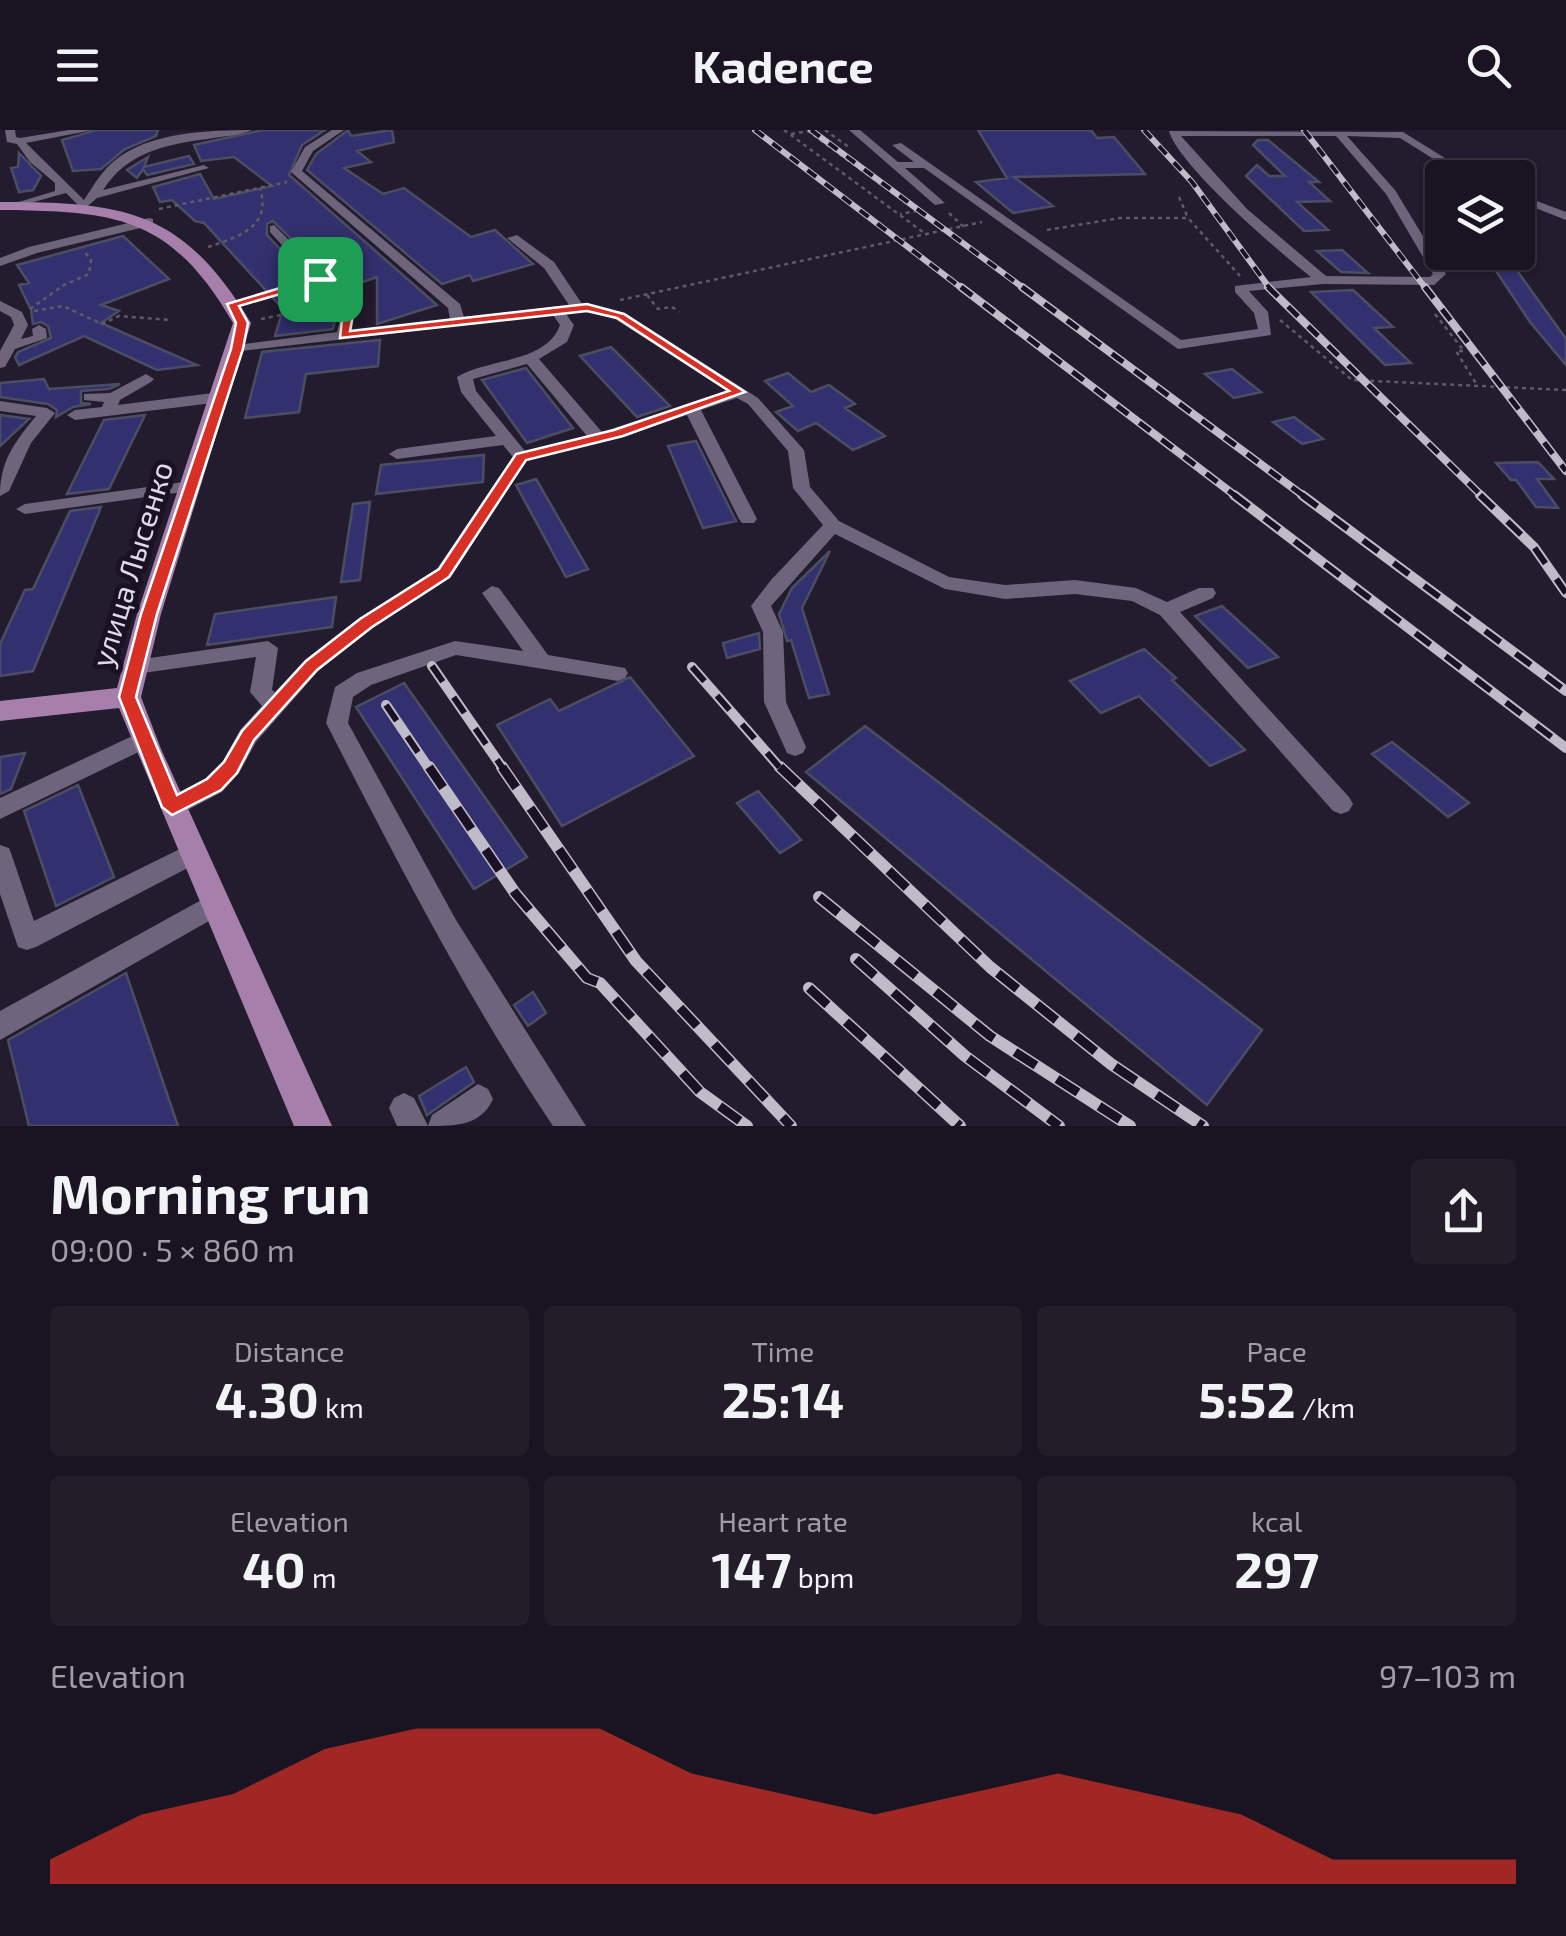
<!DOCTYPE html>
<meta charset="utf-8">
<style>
:root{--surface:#1a1422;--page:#231d2a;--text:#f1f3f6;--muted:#9f9ea5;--line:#383340;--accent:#d93025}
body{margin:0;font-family:"Exo 2",sans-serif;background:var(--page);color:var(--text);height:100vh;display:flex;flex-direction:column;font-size:38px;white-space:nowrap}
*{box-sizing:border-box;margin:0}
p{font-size:32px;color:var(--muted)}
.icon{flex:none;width:55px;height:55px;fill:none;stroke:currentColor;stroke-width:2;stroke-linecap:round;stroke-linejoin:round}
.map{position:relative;height:996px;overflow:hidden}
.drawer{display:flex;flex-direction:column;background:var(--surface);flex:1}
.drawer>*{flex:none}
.buttons{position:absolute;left:1425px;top:30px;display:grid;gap:20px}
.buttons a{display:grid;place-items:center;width:110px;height:110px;border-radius:10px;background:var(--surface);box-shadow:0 2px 8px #0004,0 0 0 2px var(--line);font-size:50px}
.pin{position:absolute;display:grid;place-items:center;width:85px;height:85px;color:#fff;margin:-42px;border-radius:20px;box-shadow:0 5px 15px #0006}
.round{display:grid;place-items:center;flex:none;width:105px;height:105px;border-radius:10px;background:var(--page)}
.overview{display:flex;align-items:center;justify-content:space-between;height:170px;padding:0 50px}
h1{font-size:55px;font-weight:700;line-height:75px}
.figures{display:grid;grid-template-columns:repeat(3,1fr);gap:15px;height:170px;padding:10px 50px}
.figures div{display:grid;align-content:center;border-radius:10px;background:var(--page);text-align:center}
.figures b{font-size:50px;font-weight:700}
.figures small{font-size:28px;font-weight:400}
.figures p{font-size:28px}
.chart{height:280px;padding:20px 50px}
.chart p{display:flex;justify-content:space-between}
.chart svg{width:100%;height:180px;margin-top:10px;fill:var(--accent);opacity:.7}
header{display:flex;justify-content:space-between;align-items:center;height:130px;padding:0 50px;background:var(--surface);font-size:45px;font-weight:700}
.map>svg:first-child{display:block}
.building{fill:#33306f;stroke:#4b4d63;stroke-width:2.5}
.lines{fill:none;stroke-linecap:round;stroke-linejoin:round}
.path{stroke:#60596a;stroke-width:2.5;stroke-dasharray:4 4;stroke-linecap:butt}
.minor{fill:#6e647b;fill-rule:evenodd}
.major{fill:#a680ab;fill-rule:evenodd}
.rail-far3-casing{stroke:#c0bbc9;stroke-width:6}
.rail-far2-casing{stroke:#c0bbc9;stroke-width:8}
.rail-far1-casing{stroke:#c0bbc9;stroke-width:10}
.rail-casing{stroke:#c0bbc9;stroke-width:12}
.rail-far3{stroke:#1a1124;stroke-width:4;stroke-dasharray:11;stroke-linecap:butt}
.rail-far2{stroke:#1a1124;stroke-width:5;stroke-dasharray:14;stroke-linecap:butt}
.rail-far1{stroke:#1a1124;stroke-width:6;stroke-dasharray:19;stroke-linecap:butt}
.rail{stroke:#1a1124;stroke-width:9;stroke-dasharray:25;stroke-linecap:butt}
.route{fill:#d93025;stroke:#fff;stroke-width:2.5;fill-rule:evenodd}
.labels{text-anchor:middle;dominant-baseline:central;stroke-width:10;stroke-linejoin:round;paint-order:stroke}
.street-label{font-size:30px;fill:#dfdae7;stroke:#1a1124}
</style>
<header><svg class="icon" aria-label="menu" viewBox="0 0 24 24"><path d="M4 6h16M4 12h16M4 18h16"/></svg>Kadence<svg class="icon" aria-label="search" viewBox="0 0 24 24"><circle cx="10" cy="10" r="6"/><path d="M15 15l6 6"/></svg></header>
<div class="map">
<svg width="1566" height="996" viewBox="0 0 1566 996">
<rect width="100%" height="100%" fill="#231b2e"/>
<path class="building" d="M97,0h61l-2,6 -31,13 -24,20 -28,2 -11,-31z
M263,0h62l-23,15 -13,30 148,130 -60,19v-47l-35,12 -69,-68 -6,3v11l70,76 -4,18 -58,7 8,-27 -79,-86 -9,-2 -23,-21 -12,2 -7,-15 47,-13 14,25 58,-13 -38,-29 -33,4 -7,-16z
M348,0l3,6 41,-6 2,12 -37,9 14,11 -27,6 39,26 21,-6 67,49 24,-7 38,34 -60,17 -3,-6 -28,9 -135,-114 9,-16z
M978,0h113l6,8 17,-1 31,37 -131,3 39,29 -40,7 -37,-31 31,-4z
M1258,10h10l51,42h-10l21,19 -33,1 31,28 -24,1 -58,-55 11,-11 12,11h16l-32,-31z
M19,23l22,23 -8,14 -14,2 -8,-24 7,-1z
M189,26l5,8 -47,11 -4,-6 -6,9 -10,-8 21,-13 -4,10z
M123,106l46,43 -68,26 18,6 -18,12 96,42 -40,5 -73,-34 -65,29 -4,-8 3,-5 33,-14 -3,-12 -7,-4 -8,2 -2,-14 -12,-25 10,-2 -12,-18z
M1342,120l26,23 -27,-1 -24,-21z
M1486,126l22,2 58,81v26l-36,-43z
M1353,160l40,37 -19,1 37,35 -26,2 -74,-73z
M380,210l-2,26 -72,8 -7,38 -54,6 17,-66z
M611,217l59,59 -33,11 -57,-61z
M526,238l3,4 44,56 -46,15 -45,-63z
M1232,239l29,23 -27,6 -29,-24z
M788,243l23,19 18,-7 26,19 -10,4 40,28 -32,14 -37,-27 -18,8 -22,-19 17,-6 -28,-25z
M44,249l5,10 71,-5 -11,5 -28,2v12l10,1 -18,3 -17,10 1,-7 -9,-6 -48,-7v-14z
M0,285l29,4 -29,27z
M145,285l-36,74 -42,5 37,-74z
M1294,287l29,22 -21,5 -29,-22z
M696,311l40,80 -33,7 -35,-82z
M484,325l-1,27 -107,12 5,-29z
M1538,332l16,17h-17l21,29 -22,-1 -20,-27h-5l-15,-17z
M536,349l52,90 -22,8 -50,-92z
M370,372l-10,78 -19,2 12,-78z
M101,377l-68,164 -33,5v-32l25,-54 8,-1 37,-78z
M830,421l-28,57 27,86 -20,4 -18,-58 -4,1 -8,-27 13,-26z
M336,467l-4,30 -125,18 8,-31z
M1222,476l56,51 -30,11 -53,-52z
M759,503l1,16 -33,9 -4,-15z
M1144,519l32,29 -4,2 73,70 -35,16 -71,-70 -38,17 -31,-32z
M630,547l64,79 -132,70 -65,-101 53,-26 9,12z
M404,553l123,174 -53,32 -118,-182z
M865,596l397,304 -55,75 -401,-333z
M1392,612l77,61 -21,14 -76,-63z
M25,623l-14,36 -11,5v-37z
M78,655l36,92 -58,29 -32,-95z
M758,661l43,49 -21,13 -43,-50z
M126,843l52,153h-149l-21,-86z
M533,862l13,21 -18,13 -14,-21z
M466,937l8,15 -47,33 -8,-19z"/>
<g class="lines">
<path class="path" d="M784,0l143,105
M825,0l25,18
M791,4l17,-3 109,80 -17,3
M1179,67l9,21
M159,79l128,-27
M949,83l15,14
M1047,100l73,-12h68l52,58
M208,117c30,-10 64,-20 52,-58
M647,165l11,14 14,-2 7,5
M248,170l53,-16
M620,170l362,-78
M30,179l34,-24 25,-11 2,-14 -7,-9
M34,181l29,-5 39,18 17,-8 52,4
M1435,184l29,37h-8l21,34
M261,189l60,-12
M1280,190l72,60 214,10"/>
<path class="minor" d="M5,0h10l1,7 4,1 49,-8h24l-67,13 58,57c8,-12 17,-28 29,-38 34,-30 96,-32 139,-32 -11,5 -25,6 -38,8 -45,6 -85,12 -111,52l101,-25 5,3 -112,30 -14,12 -17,-17 -54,15v-4l43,-13v-8l-25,-21 -13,-18 -10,-2z
M332,0h12l-31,21 -11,20 158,133 4,13 105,-12 -25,-37 -37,-30 10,-3 37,27 28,42 43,9 133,85 46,52 6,37 29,34 110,56 56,8 70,-5 61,8 31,14 32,-14h14l3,5 -3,5 -33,14 169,185 4,7 -4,7 -8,3 -8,-3 -173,-196 -28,-14 -57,-7 -70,5 -60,-10 -110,-55 -64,72 12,26 3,70 20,45 -3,6 -8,3 -8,-3 -23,-51 -1,-70 -12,-26 20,-26 52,-55 -30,-37 -5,-37 -40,-47 -11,-6 -36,12 56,109 -3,4h-12l-3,-4 -52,-104 -63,21 -97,24 -76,117 -78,51 -54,42 -63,72 -17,31 -17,19 -42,22 -8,3 -8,-3 -4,-7 4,-7 42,-22 17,-17 17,-31 22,-24 -12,-14 6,-35 -120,17 -7,-3 -3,-5 3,-5 139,-20 10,7 -6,42 3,2 30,-32 54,-42 78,-49 76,-112 -10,-12 -106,14 -8,-5 8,-5 99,-13 -35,-44 -4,-15c29,-19 89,-13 103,-52l-7,-10 -321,37 -2,-3 7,-4 100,-13 5,-21 -72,-79v-6l4,-1 80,82 -2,24 98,-12 -2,-11 -157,-136 14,-25zM587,181l28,8 112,72 -125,41 -63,-73 28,-17 7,-17 -8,-11zM527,234l60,72 -62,15 -49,-60 -3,-12z
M849,0h11l38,32h16l-22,-17 9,-2 280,197 77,-11 -4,-16 -19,-21v-6l76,-9c-32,-25 -133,-112 -142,-146l234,1 74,46h-13l-64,-40 -53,-2 48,54 51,84 -12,11 -111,-1 -74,7 19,21 3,23 -93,14 -254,-181h-19l40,35 -10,2zM1181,6h155l50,58 47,80 -3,3 -104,-1 -79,-67z
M1518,64l48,18v8l-48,-19z
M149,88l4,1v6l-116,28 -37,13v-8l29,-11z
M0,171l22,11 6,13 -7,14 12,-3 -1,-7 7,-4 7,4 1,9 -32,11 -10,18 -5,1v-17l14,-26 -3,-8 -11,-6z
M146,244l8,5 -3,3 -31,18 -2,5 103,-13 8,5 -8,5 -146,18 -8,-5 8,-5 27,-3 2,-5 -20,-2v-6l26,-1z
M0,271l47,7 8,5 -24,30 -22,48 -9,5c0,-35 14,-53 36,-80l-36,-5z
M191,351l6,1 3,4 -3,4 -172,24 -9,-5 9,-5z
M492,456l7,2 49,67 77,13 3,5 -3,5 -7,3 -162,-26 -85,30 -18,12 -5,26 108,197 130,206h-33c-86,-128 -156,-265 -227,-403l9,-36 22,-14 98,-32 68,10 -41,-58z
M143,601l8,3 3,6 -3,6 -151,73v-21z
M194,712l9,4 3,7 -3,7 -167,87 -9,3 -9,-3 -18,-53v-49l9,3 3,8 22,65z
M214,763l9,4 4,8 -4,8 -223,127v-29z
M478,954l10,5 5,10c-12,27 -38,27 -65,27l4,-11z
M404,963l10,5 14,28h-31l-8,-18 5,-10z"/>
<path class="major" d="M0,72c126,0 183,8 251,121l-90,291 -20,83 20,52 171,377h-38l-175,-418 -119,13v-20l117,-13 20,-74 96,-291c-62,-107 -117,-112 -233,-113z"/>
<defs>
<path id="rail-far3" d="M755,0l209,160
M811,0l215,160
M1144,0l48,52 79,108
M1304,0l123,160"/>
<path id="rail-far2" d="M961,157l276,210
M1022,157l283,210
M1268,157l215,210
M1425,157l141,184"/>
<path id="rail-far1" d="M1234,365l332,253
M1302,365l264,196
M1480,365l54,52 32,46
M432,536l72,104
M692,537l90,103
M386,575l44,65"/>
<path id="rail" d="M429,637l86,126 72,85 13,5 100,109 47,34
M502,637l134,194 155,165
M780,637l210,200 121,97 92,62
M819,767l171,139 140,90
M856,829l109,97 94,70
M809,858l151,138"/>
</defs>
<use href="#rail-far3" class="rail-far3-casing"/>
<use href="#rail-far2" class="rail-far2-casing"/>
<use href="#rail-far1" class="rail-far1-casing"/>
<use href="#rail" class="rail-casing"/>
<use href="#rail-far3" class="rail-far3"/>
<use href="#rail-far2" class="rail-far2"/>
<use href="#rail-far1" class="rail-far1"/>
<use href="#rail" class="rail"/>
</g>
<path class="route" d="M320,146l34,34 -4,21 237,-27 37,10 121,78 -122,44 -97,24 -77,117 -77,50 -55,43 -63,70 -17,33 -16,17 -49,25 -10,-8 -43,-110 22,-83 90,-265 5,-26 -9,-19zM318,153l25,27 -3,28 247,-27 30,7 112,73 -115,39 -98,24 -77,115 -79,50 -54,42 -64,70 -18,31 -17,17 -30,16 -41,-98 21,-83 86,-265 5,-26 -9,-17z"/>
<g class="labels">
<g class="street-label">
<text transform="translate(131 434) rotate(-73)">улица Лысенко</text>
</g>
</g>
</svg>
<div class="buttons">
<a><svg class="icon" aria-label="layers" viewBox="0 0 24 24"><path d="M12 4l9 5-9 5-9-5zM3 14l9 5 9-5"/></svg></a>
</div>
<div class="pin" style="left:320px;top:149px;background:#1e9e55"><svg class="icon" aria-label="arrive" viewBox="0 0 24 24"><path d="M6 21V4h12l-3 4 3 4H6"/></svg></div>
</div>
<section class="drawer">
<div class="overview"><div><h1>Morning run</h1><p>09:00 · 5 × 860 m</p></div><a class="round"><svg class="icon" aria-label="share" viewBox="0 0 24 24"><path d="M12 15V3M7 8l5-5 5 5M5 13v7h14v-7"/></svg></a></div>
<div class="figures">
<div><p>Distance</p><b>4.30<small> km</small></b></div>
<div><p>Time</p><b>25:14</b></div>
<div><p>Pace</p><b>5:52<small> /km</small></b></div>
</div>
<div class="figures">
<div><p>Elevation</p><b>40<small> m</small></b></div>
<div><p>Heart rate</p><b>147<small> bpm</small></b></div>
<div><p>kcal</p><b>297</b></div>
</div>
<div class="chart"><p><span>Elevation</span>97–103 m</p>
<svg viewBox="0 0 160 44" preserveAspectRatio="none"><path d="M0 44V38L10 27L20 22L30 11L40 6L50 6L60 6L70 17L80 22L90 27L100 22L110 17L120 22L130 27L140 38L150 38L160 38V44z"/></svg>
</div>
</section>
